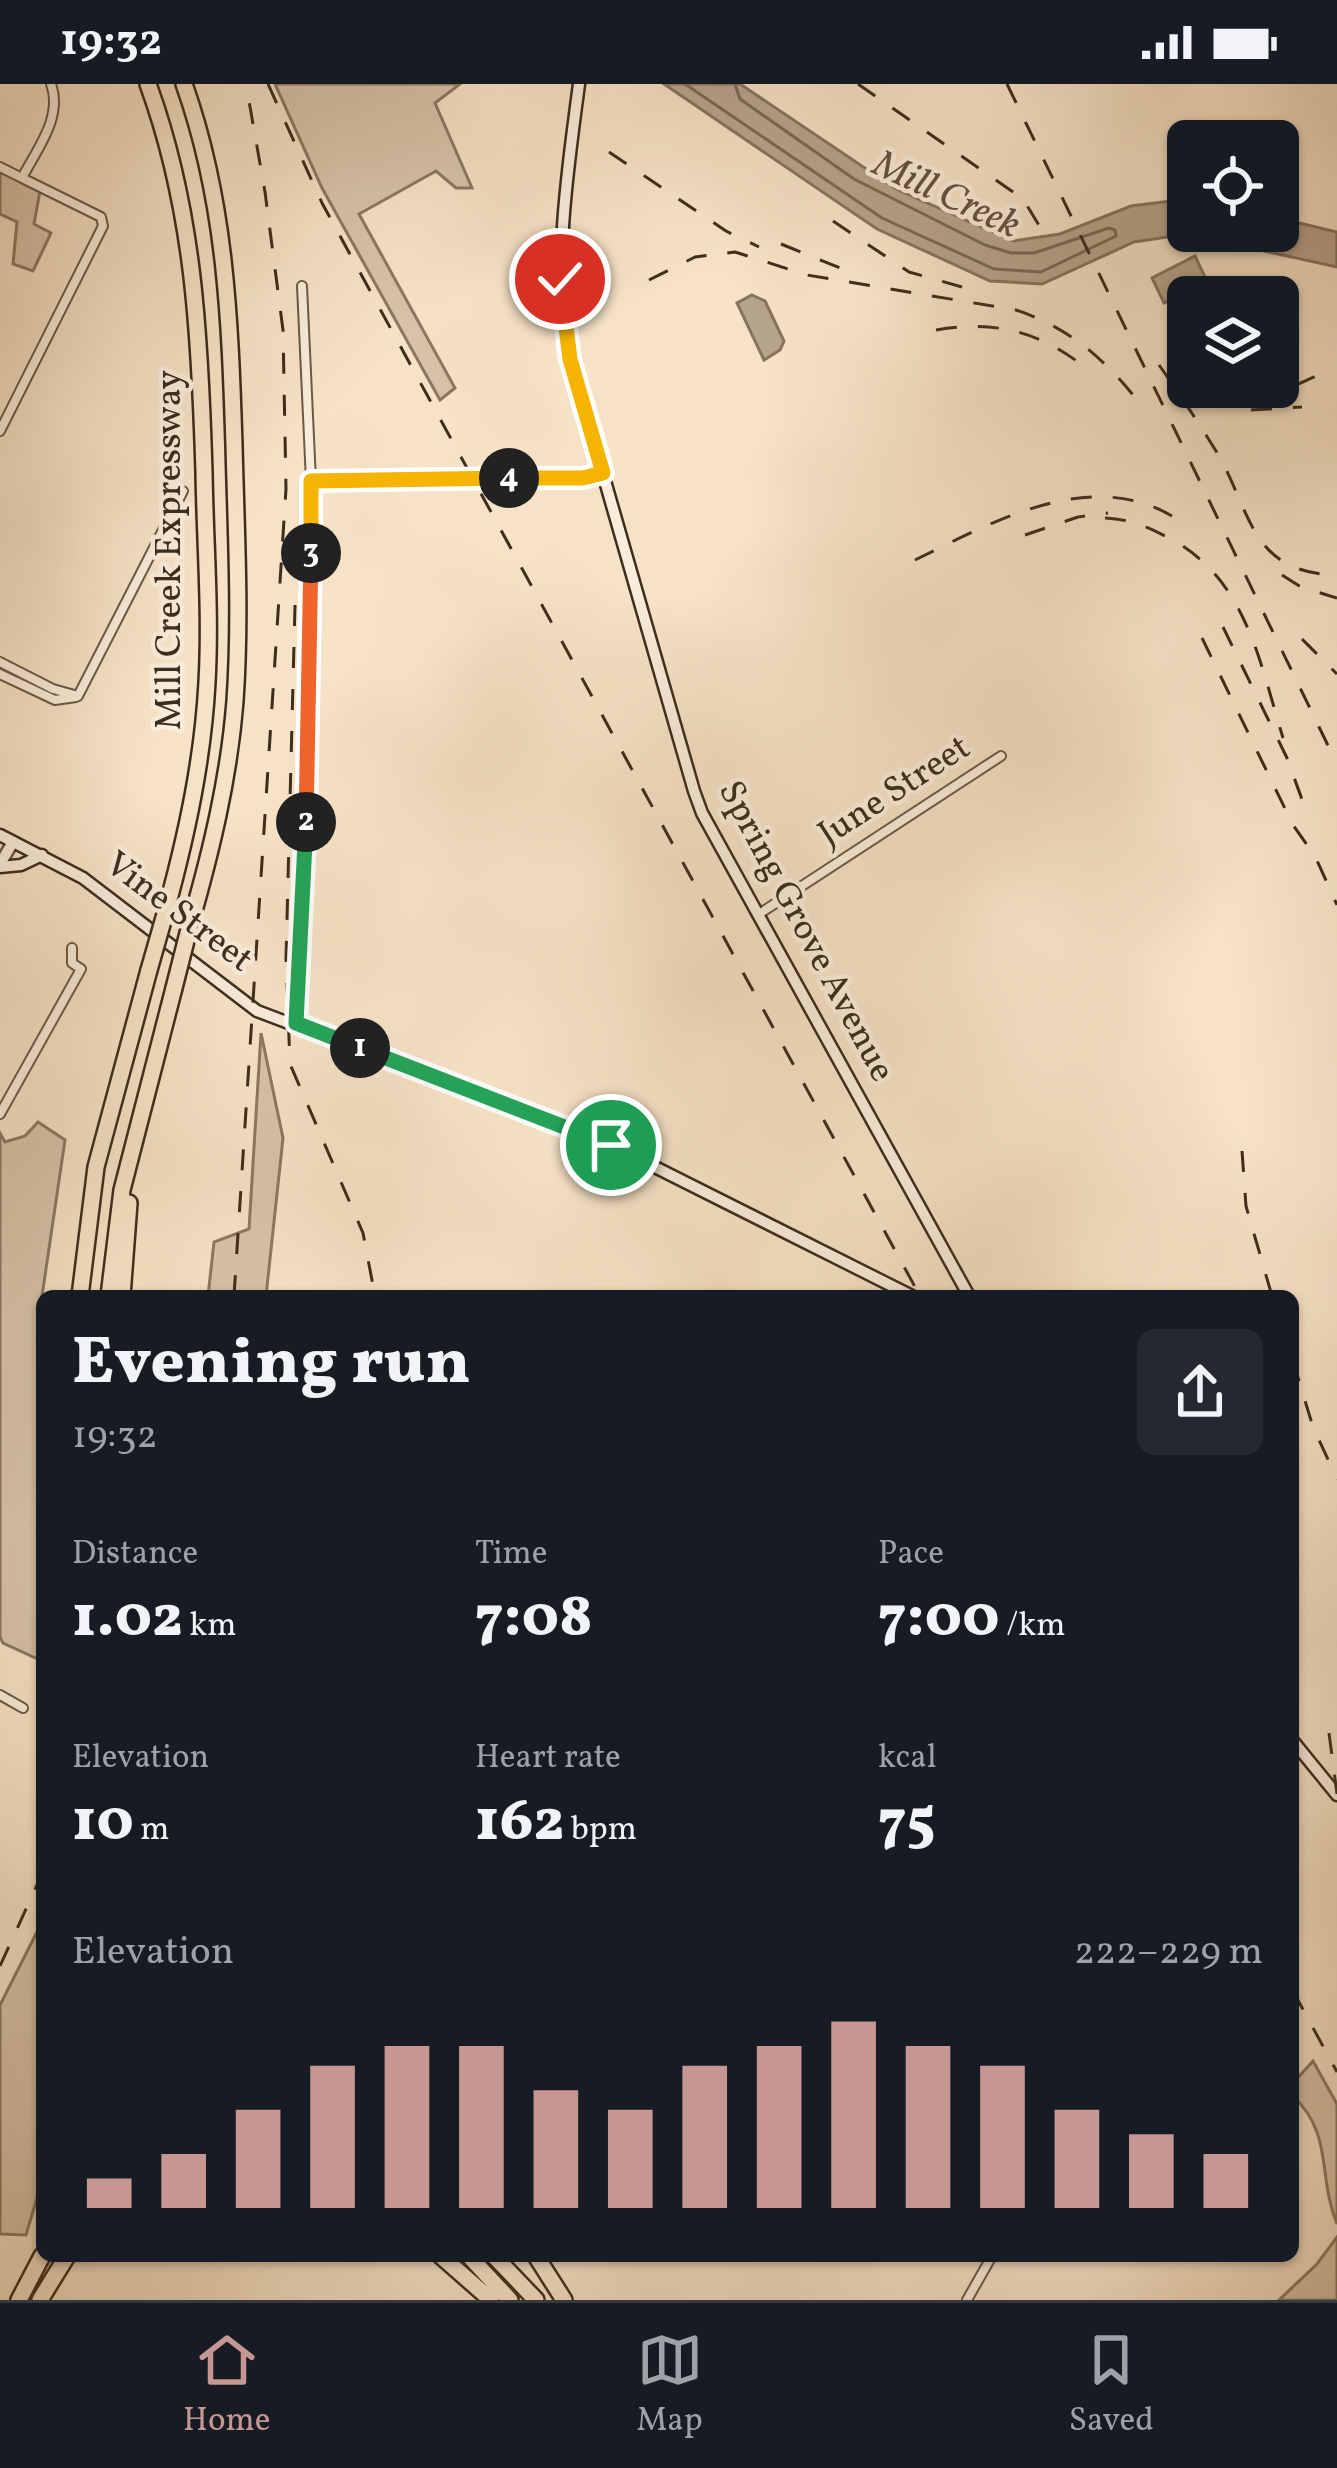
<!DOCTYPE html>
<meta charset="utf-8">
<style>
:root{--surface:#171b24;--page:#242831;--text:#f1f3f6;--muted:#9ea1a6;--line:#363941;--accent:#c59692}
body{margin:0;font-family:Vollkorn,serif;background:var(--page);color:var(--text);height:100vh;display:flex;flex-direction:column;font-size:45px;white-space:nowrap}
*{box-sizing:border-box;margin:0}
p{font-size:39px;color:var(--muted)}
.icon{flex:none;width:66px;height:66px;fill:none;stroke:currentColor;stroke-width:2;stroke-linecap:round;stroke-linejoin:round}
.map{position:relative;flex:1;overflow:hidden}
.drawer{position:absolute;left:36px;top:1206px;width:1263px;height:972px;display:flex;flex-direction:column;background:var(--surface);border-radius:18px;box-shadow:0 3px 9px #0004}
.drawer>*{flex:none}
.fabs{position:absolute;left:1167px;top:36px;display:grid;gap:24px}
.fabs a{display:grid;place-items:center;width:132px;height:132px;border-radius:18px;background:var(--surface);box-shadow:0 3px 9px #0004;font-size:60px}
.pin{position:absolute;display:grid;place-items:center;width:102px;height:102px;color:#fff;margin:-51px;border:6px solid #fff;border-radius:50%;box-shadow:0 3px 12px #0007}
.km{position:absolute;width:60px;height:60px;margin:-30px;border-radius:50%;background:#222;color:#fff;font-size:33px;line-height:60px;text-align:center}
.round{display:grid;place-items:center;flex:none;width:126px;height:126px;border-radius:18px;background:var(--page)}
.summary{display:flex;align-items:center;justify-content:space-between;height:204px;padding:0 36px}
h1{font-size:66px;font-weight:800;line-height:90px}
.stats{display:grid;grid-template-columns:repeat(3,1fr);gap:18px;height:204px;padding:12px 36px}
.stats div{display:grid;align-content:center}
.stats b{font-size:60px;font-weight:800}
.stats small{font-size:33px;font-weight:400}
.stats p{font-size:33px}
.chart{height:336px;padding:24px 36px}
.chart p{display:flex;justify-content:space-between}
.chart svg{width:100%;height:216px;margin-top:12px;stroke:var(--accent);stroke-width:6}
.status{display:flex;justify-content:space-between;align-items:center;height:84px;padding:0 60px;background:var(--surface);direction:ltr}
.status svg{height:33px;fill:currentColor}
.tabs{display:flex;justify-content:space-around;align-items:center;height:168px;border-top:3px solid var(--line);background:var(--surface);font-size:33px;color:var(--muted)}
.tabs a{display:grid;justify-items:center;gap:6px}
.tabs .selected{color:var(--accent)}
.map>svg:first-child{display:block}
.green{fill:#d7c3a9;stroke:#8a7862;stroke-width:3}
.water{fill:#b7a48c;stroke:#86745f;stroke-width:3}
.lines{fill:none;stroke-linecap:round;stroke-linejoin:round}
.shore{stroke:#7a6854;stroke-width:3}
.minor-casing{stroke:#6b5a46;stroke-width:12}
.tertiary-casing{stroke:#6b5a46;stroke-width:15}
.secondary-casing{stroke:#3d2d1c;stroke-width:15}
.motorway-casing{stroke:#3d2d1c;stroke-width:20}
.minor{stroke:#f9ecda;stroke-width:8}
.tertiary{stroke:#f9ecda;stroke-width:10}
.secondary{stroke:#f9ecda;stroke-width:10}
.motorway{stroke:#f6e2c6;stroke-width:15}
.rail{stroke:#3d2d1c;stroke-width:3;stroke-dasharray:21 21;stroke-linecap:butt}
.motorway-bridge-casing{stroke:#3d2d1c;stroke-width:20;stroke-linecap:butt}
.motorway-bridge{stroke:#f6e2c6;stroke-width:15}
.split-1-casing{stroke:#fff;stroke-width:24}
.split-2-casing{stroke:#fff;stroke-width:24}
.split-3-casing{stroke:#fff;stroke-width:24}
.split-4-casing{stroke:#fff;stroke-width:24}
.split-5-casing{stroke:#fff;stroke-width:24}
.split-1{stroke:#22a559;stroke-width:15}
.split-2{stroke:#22a559;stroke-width:15}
.split-3{stroke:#f0652b;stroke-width:15}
.split-4{stroke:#f5b400;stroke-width:15}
.split-5{stroke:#f5b400;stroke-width:15}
.labels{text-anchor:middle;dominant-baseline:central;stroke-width:9;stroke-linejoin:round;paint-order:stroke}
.street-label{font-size:36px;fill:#3d2d1c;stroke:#f9ecda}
.water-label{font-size:39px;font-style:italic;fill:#62513e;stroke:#f9ecda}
</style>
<div class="status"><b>19:32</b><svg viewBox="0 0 49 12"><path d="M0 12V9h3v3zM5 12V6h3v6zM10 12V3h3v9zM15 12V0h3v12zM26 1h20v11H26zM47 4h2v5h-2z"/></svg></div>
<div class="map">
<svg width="1337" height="2216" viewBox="0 0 1337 2216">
<rect width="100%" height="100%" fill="#f6e2c6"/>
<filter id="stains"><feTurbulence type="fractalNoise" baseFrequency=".00167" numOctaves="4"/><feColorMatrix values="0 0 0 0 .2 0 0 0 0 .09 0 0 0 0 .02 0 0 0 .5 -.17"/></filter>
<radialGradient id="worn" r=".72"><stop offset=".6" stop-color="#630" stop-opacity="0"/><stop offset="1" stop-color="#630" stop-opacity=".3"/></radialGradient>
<path class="green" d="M275,0h185l-25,19 37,85h-16l-20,-17 -77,43 96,174 -15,12 -118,-212z
M0,86l40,21 -6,33 17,9 -18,38 -20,-7 4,-42 -17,-8z
M261,949l22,105 -17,158h-58l6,-54 35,-13z
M38,1038l27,18 -23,156v365l-39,-18 -3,-6v-504l5,9 20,-6z
M42,1838v259l-16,54 -26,-1v-229z
M1313,1977l24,43v120c-20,-49 -3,-89 -44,-128v-13z
M1337,2153v63h-58l38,-36z"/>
<path class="water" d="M664,0h76l156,105 117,52 47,-7 71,-28 57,-7v32h90v-13l59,14v35l-150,-33 -53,8 -92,42 -52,-3 -113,-52z
M1195,172l12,25 -43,22 -12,-25z
M752,211l13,6 19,40 -4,9 -16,10 -27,-57z"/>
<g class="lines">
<path class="shore" d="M685,0l197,134 112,51 47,3 75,-36 -1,-6 -6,-2 -75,25h-23l-26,-8 -131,-66 -114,-80 -5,-15"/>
<defs>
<path id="minor" d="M0,83l22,11c15,-29 41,-61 29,-94
M0,347l103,-205 -2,-9 -79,-39
M311,397l272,-3 20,-5
M0,578l53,27 25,7
M0,590l55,26 21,-3
M78,612l105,-205
M759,830l242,-158
M296,939l11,-259 4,-283 -9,-195
M0,1030l81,-145 -9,-6v-15
M0,1611l23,13
M967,2216l25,-44"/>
<path id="tertiary" d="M0,780l13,-22"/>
<path id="secondary" d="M579,0c-12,92 -27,184 -9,275l124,432 8,22 267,483
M0,751l83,43 174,133 354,134 301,151
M0,783l21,-2 21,-10
M1293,1657l44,54"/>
<path id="motorway" d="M148,0c46,126 52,254 56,388 1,70 7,140 3,210 -4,77 -20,151 -40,225
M184,0c42,118 46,237 50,361 2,85 7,171 1,256 -6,77 -24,151 -45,224
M80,1212l16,-129 53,-197
M109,1212l13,-106 52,-202
M122,1212l7,-93
M441,2172l50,44
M469,2172l41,44
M494,2172l42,44
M536,2172l28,44
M19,2216l23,-44
M40,2216l27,-44"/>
</defs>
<use href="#minor" class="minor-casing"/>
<use href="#tertiary" class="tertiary-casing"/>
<use href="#secondary" class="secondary-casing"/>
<use href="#motorway" class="motorway-casing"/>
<use href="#minor" class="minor"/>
<use href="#tertiary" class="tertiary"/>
<use href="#secondary" class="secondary"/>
<use href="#motorway" class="motorway"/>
<path class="rail" d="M268,0l54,119 598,1093
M858,0l165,115 20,33
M1007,0l330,680
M609,68l117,79 33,16
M833,137l76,51 53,15
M781,160l69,28
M649,196l46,-23 40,-5 72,23 209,35c57,19 93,53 129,100
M936,246c55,-9 97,-1 142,32
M1159,281c20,28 39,57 57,86 36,60 33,122 121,124
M1176,298c55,38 101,12 155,-13
M1251,326l51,-3
M1105,434c24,1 41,8 62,19 79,40 92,123 116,201
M1025,451l53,-18 30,-4
M915,476c76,-37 173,-93 257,-44
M1282,491l19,12 36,11
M295,521l-9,353 4,106 73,169 12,63
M1223,543l64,131 21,58
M1202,554l91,187 22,31 22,49
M1302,555l35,35
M1242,1067l4,55 26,90
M234,1212l52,-807 -3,-159 -18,-138 -19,-108
M1293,1277l20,66 24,52
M1329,1649l8,61
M0,1882l42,-92
M1293,1907l44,81"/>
<defs>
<path id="motorway-bridge" d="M149,886l18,-63
M174,904l16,-63"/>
</defs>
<use href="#motorway-bridge" class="motorway-bridge-casing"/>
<use href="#motorway-bridge" class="motorway-bridge"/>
</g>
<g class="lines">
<defs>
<path id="split-1" d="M360,964l251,97"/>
<path id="split-2" d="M306,738l-10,201 64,25"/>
<path id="split-3" d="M306,738l5,-269"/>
<path id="split-4" d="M311,469v-72l198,-3"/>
<path id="split-5" d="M509,394h74l20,-5 -33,-114 -10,-80"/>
</defs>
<use href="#split-1" class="split-1-casing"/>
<use href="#split-2" class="split-2-casing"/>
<use href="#split-3" class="split-3-casing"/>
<use href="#split-4" class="split-4-casing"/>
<use href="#split-5" class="split-5-casing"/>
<use href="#split-1" class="split-1"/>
<use href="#split-2" class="split-2"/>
<use href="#split-3" class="split-3"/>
<use href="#split-4" class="split-4"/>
<use href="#split-5" class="split-5"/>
</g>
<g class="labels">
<g class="street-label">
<text transform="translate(171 466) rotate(-90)">Mill Creek Expressway</text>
<text transform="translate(895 708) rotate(-33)">June Street</text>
<text transform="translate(178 829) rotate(37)">Vine Street</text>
<text transform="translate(805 848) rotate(62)">Spring Grove Avenue</text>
</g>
<g class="water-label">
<text transform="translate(946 112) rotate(25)">Mill Creek</text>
</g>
</g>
<rect width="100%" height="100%" filter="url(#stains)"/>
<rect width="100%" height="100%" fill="url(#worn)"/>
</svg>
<div class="fabs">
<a><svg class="icon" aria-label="locate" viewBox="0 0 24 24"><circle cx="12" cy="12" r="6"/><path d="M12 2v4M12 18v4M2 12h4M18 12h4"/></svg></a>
<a><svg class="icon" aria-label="layers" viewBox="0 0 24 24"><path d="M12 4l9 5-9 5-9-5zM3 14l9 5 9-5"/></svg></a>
</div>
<div class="pin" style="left:611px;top:1061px;background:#1e9e55"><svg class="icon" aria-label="arrive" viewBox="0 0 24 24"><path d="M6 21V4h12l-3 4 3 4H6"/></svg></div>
<div class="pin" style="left:560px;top:195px;background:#d93025"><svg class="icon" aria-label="check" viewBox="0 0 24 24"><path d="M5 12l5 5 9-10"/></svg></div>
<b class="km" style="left:360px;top:964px">1</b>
<b class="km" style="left:306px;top:738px">2</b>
<b class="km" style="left:311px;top:469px">3</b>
<b class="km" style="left:509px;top:394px">4</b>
<section class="drawer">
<div class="summary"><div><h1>Evening run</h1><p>19:32</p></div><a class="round"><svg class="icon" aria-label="share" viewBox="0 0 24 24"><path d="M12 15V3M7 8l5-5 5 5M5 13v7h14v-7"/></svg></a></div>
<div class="stats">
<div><p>Distance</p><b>1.02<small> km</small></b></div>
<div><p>Time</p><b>7:08</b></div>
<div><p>Pace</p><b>7:00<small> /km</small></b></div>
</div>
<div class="stats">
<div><p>Elevation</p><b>10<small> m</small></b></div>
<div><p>Heart rate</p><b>162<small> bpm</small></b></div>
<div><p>kcal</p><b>75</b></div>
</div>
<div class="chart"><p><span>Elevation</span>222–229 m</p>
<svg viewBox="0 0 160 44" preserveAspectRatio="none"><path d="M5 44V38M15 44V33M25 44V24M35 44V15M45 44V11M55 44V11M65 44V20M75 44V24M85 44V15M95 44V11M105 44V6M115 44V11M125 44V15M135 44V24M145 44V29M155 44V33"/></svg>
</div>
</section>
</div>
<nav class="tabs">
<a class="selected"><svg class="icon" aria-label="home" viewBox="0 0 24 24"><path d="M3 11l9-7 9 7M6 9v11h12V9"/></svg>Home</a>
<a><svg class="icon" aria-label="map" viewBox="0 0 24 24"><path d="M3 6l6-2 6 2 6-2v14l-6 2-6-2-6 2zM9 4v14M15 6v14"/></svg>Map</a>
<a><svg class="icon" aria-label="saved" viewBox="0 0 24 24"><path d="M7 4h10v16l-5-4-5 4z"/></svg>Saved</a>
</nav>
